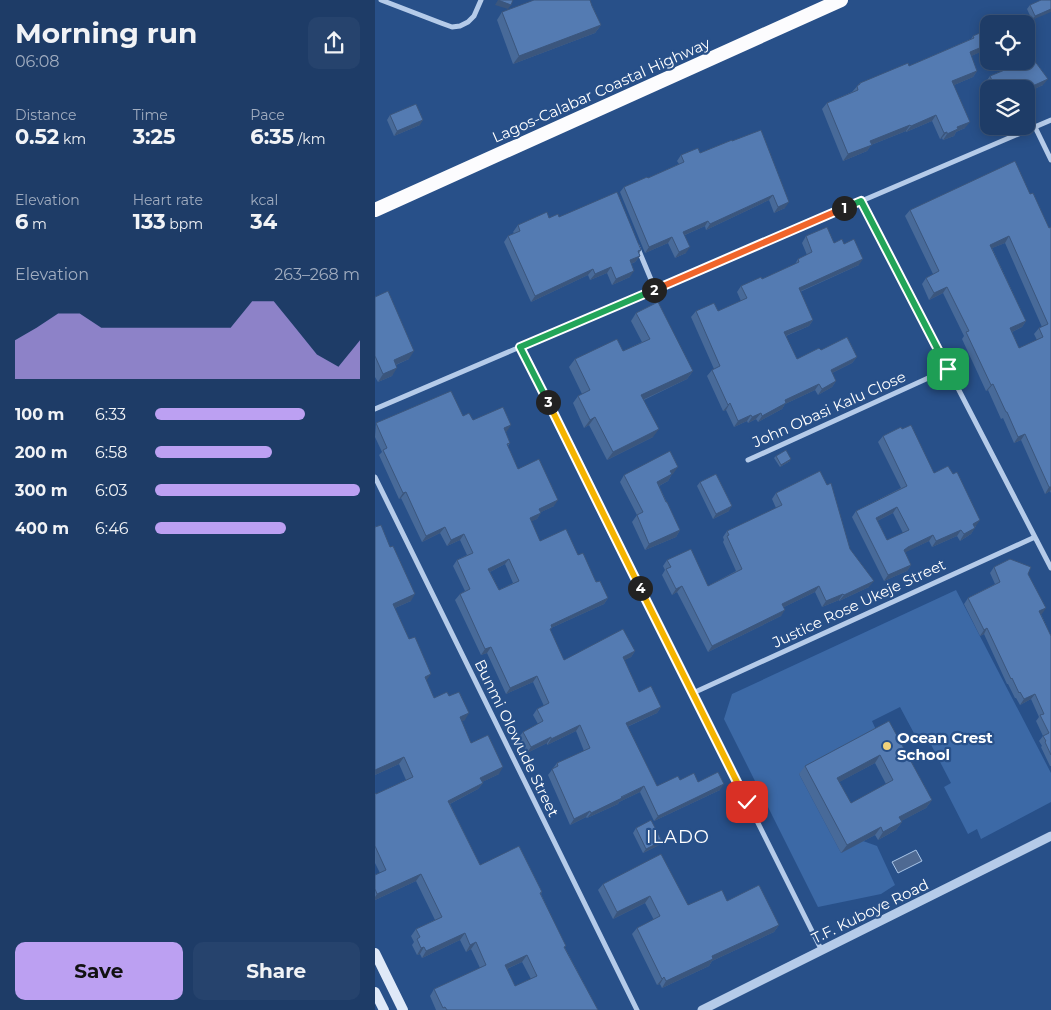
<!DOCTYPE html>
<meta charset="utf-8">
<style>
:root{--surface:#1e3c67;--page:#26436d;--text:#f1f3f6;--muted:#a1adc0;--line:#3c567b;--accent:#bca0f2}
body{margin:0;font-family:Montserrat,sans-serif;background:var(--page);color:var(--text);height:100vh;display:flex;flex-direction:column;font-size:19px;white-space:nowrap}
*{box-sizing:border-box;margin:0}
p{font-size:16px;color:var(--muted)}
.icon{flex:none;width:28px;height:28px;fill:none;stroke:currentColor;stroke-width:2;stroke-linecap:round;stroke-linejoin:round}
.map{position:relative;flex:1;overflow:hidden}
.panel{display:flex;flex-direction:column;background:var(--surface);width:375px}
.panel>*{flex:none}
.fabs{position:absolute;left:605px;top:15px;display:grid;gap:10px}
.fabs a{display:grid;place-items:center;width:55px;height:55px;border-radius:10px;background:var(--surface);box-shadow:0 2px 12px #0003,0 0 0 1px var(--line);font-size:25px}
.pin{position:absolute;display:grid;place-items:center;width:42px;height:42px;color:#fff;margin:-21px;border-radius:10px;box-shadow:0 2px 8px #0006}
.km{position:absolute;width:25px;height:25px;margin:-12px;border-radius:50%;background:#222;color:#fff;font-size:14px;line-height:25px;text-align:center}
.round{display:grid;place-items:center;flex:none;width:52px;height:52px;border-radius:10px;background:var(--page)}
.head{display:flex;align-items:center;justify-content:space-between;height:85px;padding:0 15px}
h1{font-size:28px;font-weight:700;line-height:38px}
.figures{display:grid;grid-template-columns:repeat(3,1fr);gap:8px;height:85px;padding:5px 15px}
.figures div{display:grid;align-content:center}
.figures b{font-size:21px;font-weight:700}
.figures small{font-size:14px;font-weight:400}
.figures p{font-size:14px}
.chart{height:140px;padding:10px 15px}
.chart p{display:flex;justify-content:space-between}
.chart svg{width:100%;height:90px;margin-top:5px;fill:var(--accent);opacity:.7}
.cta{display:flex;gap:10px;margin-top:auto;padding:10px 15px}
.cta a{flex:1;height:58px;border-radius:10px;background:var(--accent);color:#111;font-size:20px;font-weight:700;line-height:58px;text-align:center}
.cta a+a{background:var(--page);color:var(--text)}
ul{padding:0 15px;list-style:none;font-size:16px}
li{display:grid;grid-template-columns:80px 60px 1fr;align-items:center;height:38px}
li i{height:12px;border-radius:6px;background:var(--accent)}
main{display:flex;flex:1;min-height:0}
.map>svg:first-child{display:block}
.green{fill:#3c69a6}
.water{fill:#4e6992;stroke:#aac6e9}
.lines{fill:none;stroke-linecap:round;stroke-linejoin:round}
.minor{stroke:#b5cbe9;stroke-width:5}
.tertiary{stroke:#b5cbe9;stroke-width:9}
.secondary{stroke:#dfe9f8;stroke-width:10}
.trunk{stroke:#fcfcfe;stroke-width:14}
.wall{fill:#486a99;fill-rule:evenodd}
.shaded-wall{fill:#3b567d}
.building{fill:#547bb2;stroke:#3b567d;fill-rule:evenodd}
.split-1-casing{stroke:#fff;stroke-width:10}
.split-2-casing{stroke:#fff;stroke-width:10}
.split-3-casing{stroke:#fff;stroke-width:10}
.split-4-casing{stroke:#fff;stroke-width:10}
.split-5-casing{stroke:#fff;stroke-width:10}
.split-1{stroke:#22a559;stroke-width:6}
.split-2{stroke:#f0652b;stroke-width:6}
.split-3{stroke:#22a559;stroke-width:6}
.split-4{stroke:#f5b400;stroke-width:6}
.split-5{stroke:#f5b400;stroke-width:6}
.poi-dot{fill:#f1d27b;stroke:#285089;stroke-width:2}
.labels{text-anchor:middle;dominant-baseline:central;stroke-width:4.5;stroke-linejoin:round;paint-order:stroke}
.street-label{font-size:15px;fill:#fff;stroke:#285089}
.poi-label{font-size:15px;font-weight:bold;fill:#fff;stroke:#285089;text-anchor:start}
.quarter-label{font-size:18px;letter-spacing:1px;fill:#fff;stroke:#285089}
</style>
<main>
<section class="panel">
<div class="head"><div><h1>Morning run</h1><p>06:08</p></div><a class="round"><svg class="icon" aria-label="share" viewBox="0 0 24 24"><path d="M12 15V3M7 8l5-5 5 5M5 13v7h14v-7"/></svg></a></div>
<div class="figures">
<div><p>Distance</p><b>0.52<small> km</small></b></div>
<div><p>Time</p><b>3:25</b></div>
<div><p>Pace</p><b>6:35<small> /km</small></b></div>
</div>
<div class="figures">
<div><p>Elevation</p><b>6<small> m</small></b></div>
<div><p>Heart rate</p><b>133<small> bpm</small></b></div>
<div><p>kcal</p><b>34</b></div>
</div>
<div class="chart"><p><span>Elevation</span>263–268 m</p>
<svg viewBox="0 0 160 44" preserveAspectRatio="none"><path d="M0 44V25L10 19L20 12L30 12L40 19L50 19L60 19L70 19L80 19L90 19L100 19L110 6L120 6L130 19L140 32L150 38L160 25V44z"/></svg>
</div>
<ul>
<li><b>100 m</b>6:33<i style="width:73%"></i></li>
<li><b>200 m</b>6:58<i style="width:57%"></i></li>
<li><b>300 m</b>6:03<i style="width:100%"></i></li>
<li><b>400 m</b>6:46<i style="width:64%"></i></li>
</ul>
<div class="cta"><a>Save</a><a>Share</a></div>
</section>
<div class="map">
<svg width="676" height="1010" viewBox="0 0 676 1010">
<rect width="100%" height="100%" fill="#285089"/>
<path class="green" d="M581,590l95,183v29l-70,37 -4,-10 -9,5 -24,-47 7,-4 -26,-50 -9,4 -16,-30 -28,14 5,11 -78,42 42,79 22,-12 14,5 18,39 -14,9 -63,13 -94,-188 8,-25z"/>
<path class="water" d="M541,850l6,11 -24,12 -6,-11z"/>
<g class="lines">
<path class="minor" d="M6,0l60,23 11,4 8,-1 8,-4 6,-6 7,-16
M660,127l16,33
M486,201l190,367
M262,246l18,43
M145,347l302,604
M0,409l676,-289
M373,460l200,-91
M0,477l262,533
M318,693l342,-156"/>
<path class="tertiary" d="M327,1010l349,-174"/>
<path class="secondary" d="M0,953l28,57
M0,992l9,18"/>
<path class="trunk" d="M0,210l466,-210"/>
</g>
<path class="wall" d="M676,0l-19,20 -5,-11 3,-4z
M217,6l9,19 -6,8 -82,31 -16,-44 5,-8z
M651,24l6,16 -2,4 4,16 9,25 -15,7 3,7 -5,7v-17h-37v1l-4,-7 5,-7 16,-7 -2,-8h22z
M614,29v19l-18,8 6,15 -4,6 -19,8 11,43 -9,4 -2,4 -11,4 -1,-2 -2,1 -8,-18 -26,11v-1l-35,14 -4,6 -24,10 -21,-52 5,-6 25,-11 8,-9 49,-17 62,-27 2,-3z
M614,95v15l-5,-9z
M15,115l30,10 -26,11 -7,-16z
M357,140l53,68 -11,5 -5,-13 -63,30 -1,-4 -20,9 1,18 -11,5 -7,-15 -23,10 -25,-61 4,-5 24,-9 31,-14 -2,-3 4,-6 19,-2z
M655,194l19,34 2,-1v266l-1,-2 -5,3 -24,-54 -7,3 -11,-25 -2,1 -13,-29 -2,1 -24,-52 2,-3 -21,-43 -14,7 -7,-16 4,-6 7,-4 -28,-58 5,-6zM630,243l37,84 -3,1 -5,6 3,6 -18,8 -7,-16 10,-5 4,-6 -34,-73z
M184,217l82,33 -2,4 1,2 -5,6 -4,2 -1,13 -18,8 -5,-12 -17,7 -2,-5 -57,27 -27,-60 4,-6 6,-3 -1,-1 5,-7 31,-7z
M431,236l28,7 10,1 15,21 -59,27 13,28 -4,6 -23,10 11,23 24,-9 36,7 -5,6 -20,10 4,8 -4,6 -14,8 -3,-5 -30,14 -3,5 -24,13 -2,-3 -8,4 -1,-2 -13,6 -8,-17 -3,1 -16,-35 5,-6 2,-1 -23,-52 5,-6h22l23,-10 -4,-9 4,-6 21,-7 33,-15 3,-5 9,-4 -5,-12z
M0,297l34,62 -13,6 -4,11 -14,6 -3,-5z
M261,313l57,58 -6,8 -43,21 9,37 -46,23 -18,-35 -5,3 -11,-25 5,-7 4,-2 -13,-27 6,-8 48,-8 19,-9 -11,-21z
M88,416l10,4 34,11 -2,1 5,11 -2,3 10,23 36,37 -13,6 -4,7 -6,2 9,20 38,14 30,43 -4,6 -53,24 -1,2 14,30 71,-9 -4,6 -7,3 15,32 22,15 -4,6 -30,14 30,59 23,-6 18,2 22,8 -66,31 -14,-29 -21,10 -1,2 -31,14 -1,-1 -16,8 -22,-50 9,-12 27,-12 -8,-20 -29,14v-2l-20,10 -8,-16 4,-5 15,-8 -5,-9 4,-6 7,-3 -11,-24 -27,12 -19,-41 -6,2 -26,-55 5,-6 5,-3 -12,-25 4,-6 10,-5 -7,-15 -13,6 -7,-13 -18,9 -21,-44 -2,1 -20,-44 3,-3 -7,-15 1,-14zM130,564l8,19 -14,7 -9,-18z
M508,436l51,37 42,53 -1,1 -4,7 -11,7 -3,-5 -25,11 -3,-6 -24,11 6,13 -4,6 -23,10 -32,-64 4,-6 45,-23 -23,-46zM518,513l10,20 -16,7 -10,-19z
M401,456l14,5 -10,6 -6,-9z
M297,474l-4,7 -9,5 21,44 -4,7 -31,13 -13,-28 5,-7 -17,-33 4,-7 49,-1z
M325,482l29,29 -16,8 -16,-33z
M401,493l74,56 19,38 -30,14v-1l-17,7 -7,-15 -31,15 -3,9 -73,36 -31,-60 -5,3 -10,-20 3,-5 -2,-4 4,-6 41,26 28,-15 -13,-29 1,-2 -1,-3 4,-6 49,-23 -4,-9z
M0,527l36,74 -16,7 39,90 15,-2 16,24 -4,1 10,22 28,31 -17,8 1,1 -5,6 -28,15 30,61 62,27 -1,2 24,54 33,62h-162l-6,-14 4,-7 46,-21 -9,-19 -5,3 -6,-12 -38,18 -2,-4 -3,1 -5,-10 2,-3 -3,-6 5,-7 19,-9 -19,-39 -41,19v-25l5,-2 -5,-10v-70l1,1 30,-14 -7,-16 -24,11zM147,962l9,17 -16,7 -8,-17z
M619,567l34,7 14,40h-1l10,22v130h-1l-9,-19 1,-1 -3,-5 4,-5 -7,-15 3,-4 -8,-18 -11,6 -4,-7h-1l-7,-14h-1l-23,-50 -4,2 -16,-32 4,-6 27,-14 -5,-11z
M514,721l43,79 -6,8 -25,13 1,1 -6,8 -18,10 -3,-5 -34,18 -42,-79 6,-8zM500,763l11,21 -35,19 -12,-21z
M261,828l23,17 -16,8 -10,-20z
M228,884l85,21 39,-4 52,24 -5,7 -62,29 -3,5 -47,22 -2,-4 -3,1 -25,-51 5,-6 17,-8 -9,-17 -32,16 -15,-29z"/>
<path class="shaded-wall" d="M123,0l13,5 -3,4 -13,-4z
M676,9v3l-19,8 3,-4z
M226,25l-6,8 -82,31 6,-8z
M614,44v4l-24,11 5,-7z
M602,71l-4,6 -26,11 5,-7z
M673,79l-5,6 -17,8v-4z
M561,115l-4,6 -26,11 5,-6z
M48,120l-3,5 -26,11 3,-5z
M595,122l-5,6 -9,4 -2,4 -11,4 4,-6 10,-7z
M535,125l-4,6 -35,14 -4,6 -24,10 5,-7 22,-13z
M572,132l-5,6 -2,1 4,-6z
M398,195l-4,5 -63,30 4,-6z
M414,202l-4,6 -11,5 4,-6z
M333,221l-3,5 -25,11 3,-5z
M634,236l-4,7 -20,8 5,-6z
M297,237l-4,6 -23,10 4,-6z
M315,247l-4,6 -11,5 4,-6z
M265,256l-5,6 -10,4 5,-6z
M488,259l-4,6 -65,29 5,-6z
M236,267l-4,6 -17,7 5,-6z
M218,269l-5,6 -57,27 4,-6z
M259,271l-4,6 -18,8 4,-6z
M572,287l-4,6 -14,7 5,-7z
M438,320l-4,6 -29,12 4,-6z
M651,321l-4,6 -17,8 5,-7z
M39,351l-5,8 -21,9 6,-8z
M482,357l-5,6 -26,13 5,-6z
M22,368l-5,8 -14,6 5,-8z
M318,371l-6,8 -51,24 5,-8z
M461,381l-4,6 -14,8 4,-6z
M444,384l-4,6 -30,14 -3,5 -24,13 4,-6 23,-16z
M618,384l-5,6 -2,1 5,-6z
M355,403l-4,7 -3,1 5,-6z
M386,413l-5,6 -8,4 4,-6z
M376,415l-4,6 -13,6 4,-6z
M220,417l-6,8 -5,3 6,-8z
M136,425l-4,6 -8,3 5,-6z
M284,429l-6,8 -46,23 6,-8z
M650,434l-4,6 -7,3 4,-6z
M416,459l-1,2 -10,6 1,-2z
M303,467l-5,7 -7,4 4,-7z
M297,474l-4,7 -15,8 4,-7z
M674,487h2v3l-1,1 -5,3z
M31,492l-5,6 -2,1 4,-6z
M183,500l-4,6 -19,9 4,-6z
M357,506l-3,5 -16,8 3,-5z
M522,507l-4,6 -22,11 5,-6z
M166,513l-4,6 -11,5 4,-6z
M605,520l-4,6 -7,4 4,-6z
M70,527l-5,6 -18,9 4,-6z
M600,528l-4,6 -11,7 4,-7z
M305,530l-4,7 -31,13 4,-6z
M586,530l-4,6 -25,11 4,-6z
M89,534l-4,6 -13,6 4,-6z
M558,535l-4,6 -25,12v-3l4,-3z
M134,559l-4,5 -21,11 4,-6z
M536,565l-4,6 -23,10 4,-6z
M499,581l-5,6 -30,14 5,-6z
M307,586l-5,6 -5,3 4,-6z
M444,586l-4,6 -37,18 4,-6z
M40,594l-4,7 -23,10 5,-7z
M468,594l-4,6 -17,7 4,-6z
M233,598l-4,6 -53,24 -3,6 3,-9z
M671,608l-4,6 -7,3 4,-6z
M410,610l-4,6 -73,36 4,-6z
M612,628l-3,6 -4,2 4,-6z
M116,647l-4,6 -6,2 4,-6z
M260,651l-4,6 -12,6 4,-6z
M56,674l-5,7 -1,-4z
M162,676l-4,6 -27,12 4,-6z
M660,694l-4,5 -11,6 4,-6z
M286,707l-4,6 -35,16 4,-6z
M94,713l-4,7 -10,4 5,-7z
M205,725l-4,6 -29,14 4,-6z
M176,737l-4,6 -20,10 4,-6z
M505,755l-5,8 -43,23 5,-8z
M29,757l-5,7 -24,11v-5z
M128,767l-4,7 -23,11 4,-7z
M108,783l-5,6 -34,18 4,-6z
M349,784l-4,6 -66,31 4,-5z
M269,786l-4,6 -21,10 -1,2 -31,14 4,-5z
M557,800l-6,8 -32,17 5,-8z
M215,811l-4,6 -16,8 4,-6z
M527,822l-6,8 -18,10 5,-8z
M506,827l-6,8 -34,18 6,-8z
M287,841l-3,4 -16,8 3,-4z
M46,874l-5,7 -41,19v-3l2,-3z
M275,896l-5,7 -32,16 4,-7z
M404,925l-5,7 -62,29 -3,5 -47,22 4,-7 46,-25z
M90,933l-5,7 -38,18 4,-7z
M101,942l-5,7 -5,3 4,-7z
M49,947l-4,7 -3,1 4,-7z
M152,955l-5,7 -22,10 5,-7z
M289,977l-4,7 -3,1 5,-6z"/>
<path class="building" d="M123,0h15l-2,5z
M159,0h56l2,6 9,19 -82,31 -17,-44z
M666,0h10v9l-16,7 -5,-11z
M648,14l5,12 4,14 -3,2 5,18 14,19 -22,10h-30l-6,-13 22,-9 -2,-6h16v-37h-25z
M614,29v15l-19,8 7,19 -25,10 18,41 -13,5 1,2 -11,5v-2l-3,1 -8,-18 -25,11 -1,-1 -40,16 2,4 -24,9 -21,-51 31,-13 -1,-4 3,-2v-1l48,-20 1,3 65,-28 -1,-2z
M651,89l5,10 -5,2z
M41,104l7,16 -26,11 -7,-16z
M386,130l28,72 -11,5 -5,-12 -63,29 -2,-3 -25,11 7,15 -11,5 -7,-15 -23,10 -25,-60 23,-10 1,1 36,-16 -3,-7 17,-7 2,5 32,-13v1z
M640,161l15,33 3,-1 16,35 2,-1v260h-2l-24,-53 -7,3 -11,-25h-1l-13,-28 -2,1 -25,-53 3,-1 -22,-44 -13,6 -8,-15 13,-7 -29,-61zM634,236l39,88 -9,4 4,9 -24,11 -9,-20 16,-7 -36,-76z
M242,192l24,58 -3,1 2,5 -10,4 4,11 -18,8 -5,-12 -16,7 -2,-5 -58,27 -27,-60 12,-5 -2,-6 29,-13 2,6 9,-4 1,3z
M452,227l7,16 8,-4 2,5 10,-5 9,20 -64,29 14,32 -29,12 13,27 22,-11 2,2 26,-13 10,20 -26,13 5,11 -14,8 -3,-5 -34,16 1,3 -24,13 -1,-3 -9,4 -1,-2 -13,6 -8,-18 -2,2 -16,-35 8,-4 -24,-55 18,-8 4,8 29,-13 -6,-12 20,-9 1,2 37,-17 -1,-3 14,-7 -6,-16z
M13,291l26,60 -20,9 3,8 -14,6 -8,-18v-59z
M283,302l35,69 -52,24 18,34 -46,23 -18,-35 -5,3 -12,-24 12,-6 -15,-31 42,-20 6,12 27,-12 -14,-26z
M76,391l12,25 6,-3 4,7 30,-13 8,18 -7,3 6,15 -3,1 11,25 21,-10 19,41 -19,9 2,4 -11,5 10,23 26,-12 12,26 5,-2 13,29 4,-1 8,17 -57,27 1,3 -2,1 14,31 59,-31 12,22 -12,6 16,35 12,-6 10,21 -35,16 31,63 21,-10 2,4 14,-7 4,9 20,-10 6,12 -66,32 -14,-30 -23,11 1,1 -31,15 -1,-2 -16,8 -22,-50 6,-3 -1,-3 33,-15 -10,-23 -29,14v-2l-20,10 -8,-15 20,-11 -6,-12 12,-6 -12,-27 -27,12 -19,-41 -6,2 -25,-55 10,-5 -13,-29 16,-7 -9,-19 -13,6 -6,-13 -19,9 -20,-44 -3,1 -20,-43 4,-2 -11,-25zM134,559l10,22 -20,9 -11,-21z
M536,425l23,48 14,-7 5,8 4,-2 23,48 -7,4 2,4 -11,6 -3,-4 -25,11 -3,-6 -25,12 -4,3 7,15 -23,10 -32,-64 51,-25 -24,-50 18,-9 1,2zM522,507l12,23 -22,10 -11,-22z
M411,450l5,9 -10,6 -5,-9z
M295,451l8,16 -8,4 2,3 -15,8 9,20h1l13,28 -31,14 -12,-29 6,-3 -19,-37z
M445,471l7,14 4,-2 19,66 24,32 -30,14 -1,-1 -17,7 -7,-15 -37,18 3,6 -73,36 -30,-60 -6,3 -10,-20 5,-2 -4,-7 24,-11 17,37 34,-17 -15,-33 2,-1 -2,-4 55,-26 -6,-12z
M341,474l16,32 -16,8 -16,-32z
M6,525l9,22 3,-1 22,48 -22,10 16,35 6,-2 16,37 -6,3 9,21 13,-6 2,4 10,-4 10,21 -9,4 11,26 17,-8 15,32 -23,11 3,5 -35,18 32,64 39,-19 23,46 -2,1 26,53 -2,1 34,63h-151l-2,-3 -2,1 -9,-19 52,-24 -10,-23 -6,3 -5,-12 -39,18 -2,-4 -3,1 -4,-9 3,-2 -4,-8 26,-12 -21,-43 -44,20 -2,-5v-14l11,-5 -11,-24v-53l1,1 37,-17 -9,-20 -29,13v-243zM152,955l10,21 -22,10 -10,-21z
M635,559l21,8 -3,7 18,34 -7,3 12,25v119l-6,-13 1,-1 -3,-5 6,-3 -9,-18 4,-1 -9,-20 -11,5 -4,-7 -1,1 -7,-15 -1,1 -24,-51 -3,2 -16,-32 32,-16 -6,-15z
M514,721l43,79 -33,17 3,5 -19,10 -2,-5 -34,18 -42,-79zM505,755l13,25 -42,23 -14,-25z
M276,820l11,21 -16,8 -10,-21z
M286,854l27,51 34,-15 5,11 32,-16 20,40 -67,31 1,3 -47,22 -2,-4 -2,2 -25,-51 23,-12 -10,-20 -33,16 -14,-28z"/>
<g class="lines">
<defs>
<path id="split-1" d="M469,208l17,-7 87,168"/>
<path id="split-2" d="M279,290l190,-82"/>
<path id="split-3" d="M173,402l-28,-55 134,-57"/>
<path id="split-4" d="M173,402l92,186"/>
<path id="split-5" d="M265,588l107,214"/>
</defs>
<use href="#split-1" class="split-1-casing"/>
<use href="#split-2" class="split-2-casing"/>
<use href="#split-3" class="split-3-casing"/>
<use href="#split-4" class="split-4-casing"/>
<use href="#split-5" class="split-5-casing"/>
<use href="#split-1" class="split-1"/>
<use href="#split-2" class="split-2"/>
<use href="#split-3" class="split-3"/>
<use href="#split-4" class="split-4"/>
<use href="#split-5" class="split-5"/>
</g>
<circle class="poi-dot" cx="512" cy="746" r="5"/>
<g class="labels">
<g class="street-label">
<text transform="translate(226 90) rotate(-24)">Lagos-Calabar Coastal Highway</text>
<text transform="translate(454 409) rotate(-24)">John Obasi Kalu Close</text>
<text transform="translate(484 603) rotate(-25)">Justice Rose Ukeje Street</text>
<text transform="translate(142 738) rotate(64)">Bunmi Olowude Street</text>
<text transform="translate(495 911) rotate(-26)">T.F. Kuboye Road</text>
</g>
<g class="poi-label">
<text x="522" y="737">Ocean Crest<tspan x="522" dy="17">School</tspan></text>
</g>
<g class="quarter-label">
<text x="303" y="837">ILADO</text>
</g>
</g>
</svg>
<div class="fabs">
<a><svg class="icon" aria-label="locate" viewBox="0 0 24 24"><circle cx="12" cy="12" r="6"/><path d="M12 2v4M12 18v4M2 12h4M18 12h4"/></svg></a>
<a><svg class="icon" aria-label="layers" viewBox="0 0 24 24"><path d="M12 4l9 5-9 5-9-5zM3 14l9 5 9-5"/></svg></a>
</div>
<div class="pin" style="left:573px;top:369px;background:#1e9e55"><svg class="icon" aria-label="arrive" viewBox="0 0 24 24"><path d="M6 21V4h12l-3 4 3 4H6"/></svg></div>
<div class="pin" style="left:372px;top:802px;background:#d93025"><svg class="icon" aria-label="check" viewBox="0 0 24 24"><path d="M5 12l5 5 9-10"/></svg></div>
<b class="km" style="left:469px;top:208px">1</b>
<b class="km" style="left:279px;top:290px">2</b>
<b class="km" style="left:173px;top:402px">3</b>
<b class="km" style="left:265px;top:588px">4</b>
</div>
</main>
